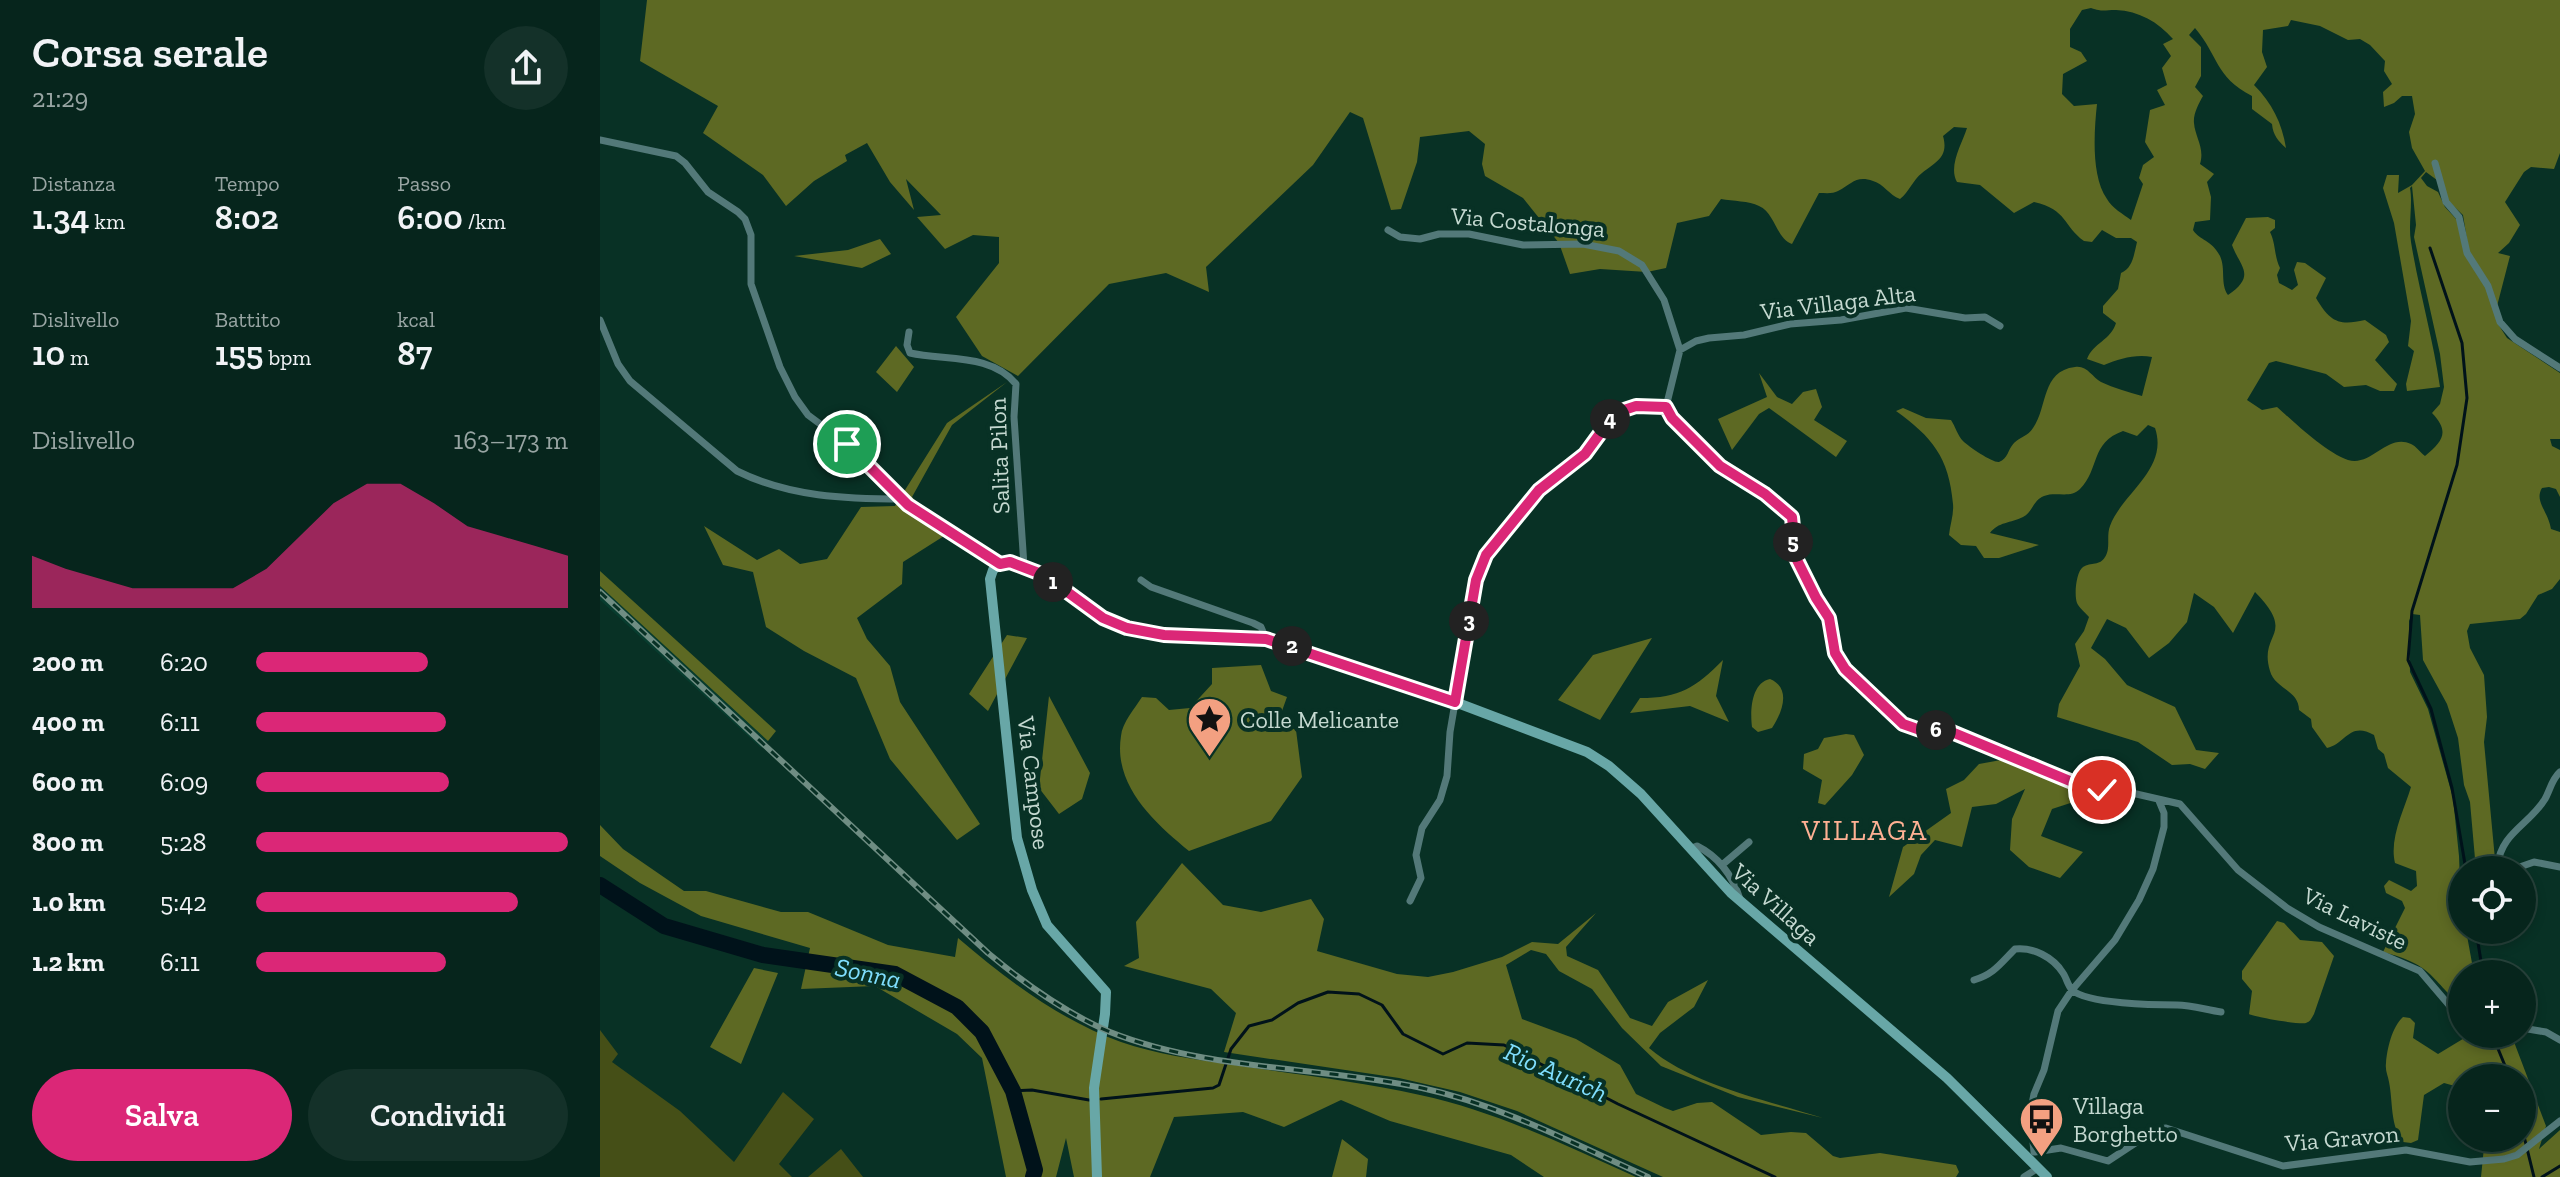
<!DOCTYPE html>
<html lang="it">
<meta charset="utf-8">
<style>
:root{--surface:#06251c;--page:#143129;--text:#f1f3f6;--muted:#98a5a3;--line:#27423b;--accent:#db2777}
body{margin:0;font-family:"Zilla Slab",serif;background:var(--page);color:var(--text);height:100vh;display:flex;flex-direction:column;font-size:30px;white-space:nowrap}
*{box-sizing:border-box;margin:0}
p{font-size:26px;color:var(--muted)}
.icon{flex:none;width:44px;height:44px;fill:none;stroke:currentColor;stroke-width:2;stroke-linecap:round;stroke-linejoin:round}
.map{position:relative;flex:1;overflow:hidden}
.details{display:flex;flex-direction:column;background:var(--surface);width:600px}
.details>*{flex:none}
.tools{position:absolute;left:1848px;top:856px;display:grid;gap:16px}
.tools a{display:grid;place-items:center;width:88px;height:88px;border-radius:50%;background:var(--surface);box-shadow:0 4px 12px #0003,0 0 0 2px var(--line);font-size:40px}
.pin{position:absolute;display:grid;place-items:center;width:68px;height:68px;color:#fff;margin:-34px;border:4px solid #fff;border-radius:50%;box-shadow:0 2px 8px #0007}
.km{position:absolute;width:40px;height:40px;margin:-20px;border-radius:50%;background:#222;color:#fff;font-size:22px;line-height:40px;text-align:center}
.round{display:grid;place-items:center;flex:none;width:84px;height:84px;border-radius:42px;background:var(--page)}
.head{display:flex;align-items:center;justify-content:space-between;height:136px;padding:0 32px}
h1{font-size:44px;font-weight:600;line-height:60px}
.metrics{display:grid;grid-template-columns:repeat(3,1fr);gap:12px;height:136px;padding:8px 32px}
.metrics div{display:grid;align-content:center}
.metrics b{font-size:34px;font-weight:600}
.metrics small{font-size:22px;font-weight:400}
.metrics p{font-size:22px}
.chart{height:224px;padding:16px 32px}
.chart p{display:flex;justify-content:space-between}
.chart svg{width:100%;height:144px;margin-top:8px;fill:var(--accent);opacity:.7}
.cta{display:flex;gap:16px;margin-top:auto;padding:16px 32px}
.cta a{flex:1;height:92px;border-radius:48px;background:var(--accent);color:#fff;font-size:32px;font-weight:600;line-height:92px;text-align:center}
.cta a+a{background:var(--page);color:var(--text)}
ul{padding:0 32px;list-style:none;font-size:26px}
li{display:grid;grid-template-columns:128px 96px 1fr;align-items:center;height:60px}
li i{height:20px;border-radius:10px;background:var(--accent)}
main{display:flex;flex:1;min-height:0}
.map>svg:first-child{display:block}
.built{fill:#073c2e}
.green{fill:#454f17}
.forest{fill:#5d6923;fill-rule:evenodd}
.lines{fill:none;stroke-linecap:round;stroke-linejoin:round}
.stream{stroke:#00121a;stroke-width:3}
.river{stroke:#00121a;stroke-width:16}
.street{stroke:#537979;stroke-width:7}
.secondary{stroke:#68a7a7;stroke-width:10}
.rail-casing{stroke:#6f8d83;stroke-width:6}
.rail{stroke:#083125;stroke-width:3;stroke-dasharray:9;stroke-linecap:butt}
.route-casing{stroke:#fff;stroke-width:16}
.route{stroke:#db2777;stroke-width:10}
.labels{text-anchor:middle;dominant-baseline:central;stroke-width:8;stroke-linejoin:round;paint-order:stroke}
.street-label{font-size:24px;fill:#c5d9d1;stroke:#083125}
.poi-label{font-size:24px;fill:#c5d9d1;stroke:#083125;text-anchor:start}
.water-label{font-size:26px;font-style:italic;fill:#7fdefe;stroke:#083125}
.quarter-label{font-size:28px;letter-spacing:2px;fill:#ffb194;stroke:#083125}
</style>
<main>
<section class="details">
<div class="head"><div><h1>Corsa serale</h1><p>21:29</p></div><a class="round"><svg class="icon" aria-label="share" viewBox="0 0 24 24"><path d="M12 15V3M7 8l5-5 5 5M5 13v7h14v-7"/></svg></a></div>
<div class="metrics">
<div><p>Distanza</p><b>1.34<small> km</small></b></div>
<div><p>Tempo</p><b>8:02</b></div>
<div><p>Passo</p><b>6:00<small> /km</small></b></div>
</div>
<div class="metrics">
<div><p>Dislivello</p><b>10<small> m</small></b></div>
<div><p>Battito</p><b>155<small> bpm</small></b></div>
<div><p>kcal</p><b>87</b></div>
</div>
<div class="chart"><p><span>Dislivello</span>163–173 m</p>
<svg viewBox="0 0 160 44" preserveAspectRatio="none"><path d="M0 44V28L10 32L20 35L30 38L40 38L50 38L60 38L70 32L80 22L90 12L100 6L110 6L120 12L130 19L140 22L150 25L160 28V44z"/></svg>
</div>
<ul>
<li><b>200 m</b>6:20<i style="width:55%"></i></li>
<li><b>400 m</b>6:11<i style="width:61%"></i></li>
<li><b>600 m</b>6:09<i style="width:62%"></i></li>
<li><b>800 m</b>5:28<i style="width:100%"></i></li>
<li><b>1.0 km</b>5:42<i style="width:84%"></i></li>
<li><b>1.2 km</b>6:11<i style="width:61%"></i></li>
</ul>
<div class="cta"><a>Salva</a><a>Condividi</a></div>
</section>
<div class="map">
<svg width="1960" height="1177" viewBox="0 0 1960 1177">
<rect width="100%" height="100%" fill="#083125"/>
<path class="built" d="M0,586l168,155 -7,7 -161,-148z"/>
<path class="green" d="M0,1030l18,24 -6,8 68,49 54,51 49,-70 31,27 -35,45 13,13h-192z
M241,1149l22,28h-55z"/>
<path class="forest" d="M47,0h1913v153l-6,16 -23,-2 -7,5 -19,30 15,23 -11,18 -11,10 12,3 -14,54 -7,-25 -20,-33 -6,-37 -18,-17 -4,-15 -15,-11 -5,6 6,8 11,6 7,15 12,13 8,34 21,32 12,38 9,14 53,35v66h-10l2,7 8,4v47l-4,-8 -7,-2 -7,1c-8,13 6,23 9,41l9,3v47l-8,10 -14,6 -12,19 -6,5 -50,5 -3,7 3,17 14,27 3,42 -3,25 12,128h-20l-6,-68 -6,-17 -6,-47 -11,-34 -24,-44 -3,-45 -8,-1 -3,7 1,51 18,37 25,89 6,58 3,74h4l8,44h-12v33c-33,-31 -30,-42 -79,-55l22,-44 -3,-7 -16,-8 -2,-7 5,-6 22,11 6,-5 -1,-15 -21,-8c-6,-24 9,-53 16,-76l-23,-19 -4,-14 -6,-5 -4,-14c-25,-14 -28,9 -47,13l-15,-21 -1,-8 -12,-9c0,-20 -24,-21 -29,-39 -12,-39 28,-35 -15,-79l-22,41 -19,-26 -20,-14 -7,29 -18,21 -20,15 -23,-30 -19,-9 -16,29 14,11 22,26 48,22 21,43 23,3 -14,16 -15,-5 -18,1 -34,-23 -81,-25 2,-13 21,-38 -5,-22 9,-13 5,-14c-4,-5 -10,-9 -12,-14 -3,-8 -1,-31 6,-36 8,-5 17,-1 22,-10 6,-9 1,-21 5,-31 12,-33 59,-57 45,-98l-7,-3 -11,11 -14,-5c-33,12 -23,38 -43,58 -10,10 -24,2 -36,7 -11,4 -11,16 -21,21 -12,6 -25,5 -33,16l49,12 -40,13h-15l-8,-12 -15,-1 -12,-10c1,-10 5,-21 4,-31 -4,-47 -21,-67 -57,-93l7,-3 23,10 25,2c4,6 7,16 12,21 6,6 30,22 36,21 9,-3 9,-13 15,-19 6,-6 14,-7 19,-15 15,-21 8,-57 42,-61 12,-2 17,10 26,15 13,6 27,10 41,14l10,-39c-17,-3 -33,2 -48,8l-17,-6c6,-16 24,-19 29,-36l-13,-10v-7l15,-17 3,-16c12,-5 13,-19 16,-31l-6,-4h-15l-14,-8 -10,12 -8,-1c-21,-15 -16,-31 -50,-39l-20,11 -34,-28 -23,-3c-9,-16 5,-38 10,-54l-13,-1 -11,9c6,21 -7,26 -21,37 -9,7 -13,19 -22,26 -11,-4 -16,-15 -27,-18 -17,-6 -21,3 -35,10 -5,3 -12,2 -19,2l-27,51c-16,-6 -17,-31 -33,-38 -10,-5 -26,-5 -38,-7l-12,17 -32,7 -11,45 -19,4 -47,-3 -30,5 -11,-31 -36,-45 -38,-22 -3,-12 3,-20 -16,-13 -49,6 -3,25 -16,47 -10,1 -28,-92 -13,-6 -37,53 -107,102 3,25 -43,-19 -57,11 -91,92 -36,-20 -26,-39 43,-54v-26l-26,-2 -28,14 -28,-32 24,-2 -35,-36 8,31 -24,-28 -23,-39 -22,12 2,6 -33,20 -28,25 -23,-31 -60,-42 15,-27 -78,-45zM1491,8c12,4 13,2 25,2 23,1 42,12 57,29l-10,5 8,12 -9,12 5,17 -10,5 8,15 -15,5 -5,32 9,15 -11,8 -4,13 4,6 -12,36c-8,-6 -19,-12 -24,-21 -16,-23 -13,-67 -10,-95l-23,2 -12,-12 1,-20 24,-13 -6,-9 -11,-5v-18l12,-19zM1691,20l29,6 28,14 12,-1 10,6 15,16 -1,10 8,13 -9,8 1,15 10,-4 8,-7h10l3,18 -6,18 3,16 13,23 -13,14 -14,8 1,-18h-12l-4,13 11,35 17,98 -3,25 6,5 -8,33 1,7 33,-4c-7,-49 -21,-96 -29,-145 -3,-18 2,-38 -1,-54l2,-2 4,39 -2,12 26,117 4,33 -4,17 -8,9c18,19 11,28 -7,43 -4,-3 -9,-10 -14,-12 -24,-11 -39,23 -63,16 -23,-8 -53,-37 -71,-53l-15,3 -15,-10 22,-37 7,-2 50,13 18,13 22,-2 14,6h14l3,-7 -22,-24 14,-18 -3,-7 -21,-15c-26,6 -35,2 -49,-22l10,-20 -21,-15 -8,-1 -3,8 4,15 -6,5 -13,-7 -2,-8 3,-7c-6,-12 -4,-24 -10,-36l5,-4v-8l-7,-3 -22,1 -14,27c8,22 25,30 -4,50 -8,-11 -2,-26 -8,-39 -9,-17 -20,-15 -27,-26l2,-8 15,-2 1,-23 -4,-15 7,-8 -14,-10c5,-16 -5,-27 -6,-41 -1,-9 5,-20 9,-27l-8,-9 6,-11v-29l-12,-12 6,-7c24,28 19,48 57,68v13l20,15c1,11 6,17 14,24 -4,-25 -14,-45 -32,-63l13,-18 -5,-15 1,-22 25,-4z
M280,239l11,15 -29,14 -68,-12 54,-6z
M296,346l18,21 -17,25 -21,-20z
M1159,373l18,24 15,7 11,-12 13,-3 6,18 -8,13 33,21 -11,16 -67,-49 -10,6 -27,36 -14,-31 49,-22z
M407,382l-55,43 -40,72 32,39 -41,26 -1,22 -45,34 10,21 23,27 10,36 80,122 -23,16 -67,-81 -34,-81 -52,-27 -38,-24 -13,-55 -30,-7 -19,-39 53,34 22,-11 21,15 27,-5 34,-52 34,-1 52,-83z
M0,571l176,160 -8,10 -168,-155z
M407,635l20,3 -39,73 -19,-17z
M1052,638l-52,82 -42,-20 35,-45z
M1123,660l-7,36 13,26 -39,-16 -60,7 10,-15c40,0 55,-10 83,-38z
M661,665l10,26 16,6 -9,25 18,8 6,47 -31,44 -82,30c-34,-28 -76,-65 -68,-115 1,-13 14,-28 21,-39l14,1 13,12 21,-2 22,-24v-16z
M1170,679c22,9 12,34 2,49l-14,4 -6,-5c-2,-16 -1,-44 18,-48z
M449,696l41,77 -8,26 -23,15 -20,-26z
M1246,734l8,1 10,20 -12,20 -27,30 -7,-2 4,-23 -19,-11 1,-15 14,-5 6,-11z
M1401,760l94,35 -43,14 -11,27 42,16 -23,26 -31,-11 -19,-17 2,-31 13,-30 -29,15 -24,3 -10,40 -27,-7 -14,15 -7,19 -25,23 14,-50 48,-34 -5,-24 18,-9 15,-16z
M0,825l23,24 61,42h22l75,21h27l80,33 67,12 3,-19c49,42 102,82 163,104 35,12 71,17 107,22 64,10 129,17 192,31 75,16 147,51 216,82h-92l-33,-22 -121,-34 -49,-21 -57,27 -41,-15 -69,5 -24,60h-76l-8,-39 -10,39h-50l-24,-119 -25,-24 -82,-48 -74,3 9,-41 -109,-32 -61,-33 -40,-27z
M582,863l41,42 38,7 50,-13 13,20 -7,32 80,23 31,3 25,-5 49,-15 30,-15 26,2 38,-31 -30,34 1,9 31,14 32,48 22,8 16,-24 40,-22 -14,27 -34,26 -11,15c45,38 118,52 174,70l-85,-21 -77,-31 -39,-38 -30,-39 -33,-18 -13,-17 -15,-4 -25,15 16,54 54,20 44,26 16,29 29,14 8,3 24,-8 15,-1 49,33 30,-3 15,1 27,23 7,2 40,-5 76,12 3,7 -3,5h-293l-146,-66 -57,-19 -61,-14 -175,-26 12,-39 -25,-24 -87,-23 15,-8 -3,-36z
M1677,921l7,2 16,17 22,2 12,14 -20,58c-3,5 -3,7 -8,9 -5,2 -52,-6 -57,-9l3,-23 -10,-12v-8z
M154,968l24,5 -37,91 -31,-17z
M1803,1017l7,1 5,5 -2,15 25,16 33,-20h40l35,92 -7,23 21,-19v47h-79l3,-30 -10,-9h48v-60h-60v10l-18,-5 -20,12 -6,45 -7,3 -8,-1c-13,-16 -10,-41 -14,-60 -1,-7 -4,-11 -3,-19 1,-14 6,-36 17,-46z
M742,1139l26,20 -2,18h-34z"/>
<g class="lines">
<path class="stream" d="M1830,248l32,95 5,55 -10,67 -45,146 -4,49 23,49 21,79 14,82
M1876,930l7,44
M1892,1034l18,44
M413,1091l19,-1 57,10
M501,1099l112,-11 6,-3 12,-36 18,-23 23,-6 26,-17 30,-11 31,2 23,11 21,29 40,20 24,-11 37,2 114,59 157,73
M1922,1128l12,49
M1942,1177l18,-11"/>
<path class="river" d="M0,885l64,41 99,29 132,19 62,33 25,25 31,59 22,79 -2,7"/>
<path class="street" d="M0,140l76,16 9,7 23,29 30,20 7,7 6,16v49l29,83 15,30 13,18 39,29 61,61 92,59
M1835,163l11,39 13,15 8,36 21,33 12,36 15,17 45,29
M788,230l12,7 20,2 19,-5h30l54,11 60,-1 36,7 23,14 22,35 16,50 -14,57
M0,320l18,44 12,17 107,90c52,26 109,28 166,28
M309,332l-2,13 3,8c35,8 81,0 106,31l-2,33 10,149
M1080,350l16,-9 13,-3 35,-3 46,-11 51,-4 65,-12 59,10 20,-1 15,9
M1066,407l6,11 48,48 45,28 27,23 4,41 20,40 13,20 6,35 10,16 58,55 17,6h27l135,56 50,7 48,11 58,66 49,38 32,19 101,44 29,34 13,8
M541,580l10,7 102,36 8,4 5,12
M1090,849l7,-3c22,11 36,31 43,53
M1122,865l27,-23
M1909,870l-11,-5c2,-31 32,-41 47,-66 5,-9 7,-20 15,-27
M1911,870l23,-8 26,5
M810,901l11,-23 -5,-23 6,-27 18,-28 7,-24 3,-44 26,-152 10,-25 53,-65 46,-36 30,-41 21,-7 30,1
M1374,980c20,-6 26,-16 41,-31 18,-2 38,8 48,24 3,4 5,13 9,17 15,14 84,15 105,15 14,0 30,5 44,7
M1922,1028l24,4 14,8
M1434,1152l-4,-38 4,-20 10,-24 14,-59 14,-21 43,-50 24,-40 14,-31 11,-42v-14l-5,-12
M1435,1152l26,-4 47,13 47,-31 11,-2 117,38 123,-16 64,12 34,-3 13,-4 43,-34
M1424,1177l14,-9"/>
<path class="secondary" d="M497,1177l-3,-89 11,-74 1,-22 -59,-67 -15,-35 -15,-52 -27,-259 3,-9 7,-6 10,-2 14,4 20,9 59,43 24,10 37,7 102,4 189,63 132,50 22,14 32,28 90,99 216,185 100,99"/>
<defs>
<path id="rail" d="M0,592l388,361c37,31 77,60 122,79 98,39 209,34 312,56 79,17 152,56 226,89"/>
</defs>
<use href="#rail" class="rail-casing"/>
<use href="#rail" class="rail"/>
</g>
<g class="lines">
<defs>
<path id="route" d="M247,444l61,61 92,59 10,-2 34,13 59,43 24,10 37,7 102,4 189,63 21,-122 10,-25 53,-65 46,-36 30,-41 21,-7 30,1 6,11 48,48 45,28 27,23 4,41 20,40 13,20 6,35 10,16 58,55 17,6h27l135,56 20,4"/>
</defs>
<use href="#route" class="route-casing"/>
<use href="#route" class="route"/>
</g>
<defs>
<symbol id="sight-pin" viewBox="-11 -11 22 30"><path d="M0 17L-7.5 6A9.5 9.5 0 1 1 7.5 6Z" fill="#f3a081" stroke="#083125"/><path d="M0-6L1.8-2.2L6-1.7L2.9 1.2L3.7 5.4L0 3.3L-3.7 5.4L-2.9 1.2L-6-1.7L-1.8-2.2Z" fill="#111"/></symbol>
<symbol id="bus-pin" viewBox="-11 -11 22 30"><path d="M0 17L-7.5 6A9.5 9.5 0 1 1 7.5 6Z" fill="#f3a081" stroke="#083125"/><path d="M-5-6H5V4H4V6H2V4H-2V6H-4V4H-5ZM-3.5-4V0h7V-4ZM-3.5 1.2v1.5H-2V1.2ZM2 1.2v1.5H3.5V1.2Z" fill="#111"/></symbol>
</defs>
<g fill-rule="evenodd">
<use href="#sight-pin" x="584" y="694" width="51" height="69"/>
<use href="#bus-pin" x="1416" y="1094" width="51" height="69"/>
</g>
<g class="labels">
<g class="street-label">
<text transform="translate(928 222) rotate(5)">Via Costalonga</text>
<text transform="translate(1238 302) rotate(-7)">Via Villaga Alta</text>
<text transform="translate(399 456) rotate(-92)">Salita Pilon</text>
<text transform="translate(434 783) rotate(83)">Via Campose</text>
<text transform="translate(1176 904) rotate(42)">Via Villaga</text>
<text transform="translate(1755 918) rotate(26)">Via Laviste</text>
<text transform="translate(1742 1138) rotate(-5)">Via Gravon</text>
</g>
<g class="poi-label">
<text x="640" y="719">Colle Melicante</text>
<text x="1473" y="1105">Villaga<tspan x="1473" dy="28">Borghetto</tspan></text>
</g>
<g class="water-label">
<text transform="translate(268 973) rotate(12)">Sonna</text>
<text transform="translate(956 1072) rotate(24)">Rio Aurich</text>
</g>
<g class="quarter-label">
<text x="1265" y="830">VILLAGA</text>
</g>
</g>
</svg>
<div class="tools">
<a><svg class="icon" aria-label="locate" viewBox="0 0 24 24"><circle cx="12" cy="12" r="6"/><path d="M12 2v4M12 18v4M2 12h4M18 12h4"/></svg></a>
<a>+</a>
<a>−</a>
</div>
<div class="pin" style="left:247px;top:444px;background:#1e9e55"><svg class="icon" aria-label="arrive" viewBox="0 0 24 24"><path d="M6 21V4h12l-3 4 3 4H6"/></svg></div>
<div class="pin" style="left:1502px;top:790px;background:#d93025"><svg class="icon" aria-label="check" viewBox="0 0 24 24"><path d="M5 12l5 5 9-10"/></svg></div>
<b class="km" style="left:453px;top:582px">1</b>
<b class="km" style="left:692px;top:646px">2</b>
<b class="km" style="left:869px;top:621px">3</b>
<b class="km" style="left:1010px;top:419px">4</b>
<b class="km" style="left:1193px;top:542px">5</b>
<b class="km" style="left:1336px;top:730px">6</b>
</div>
</main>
